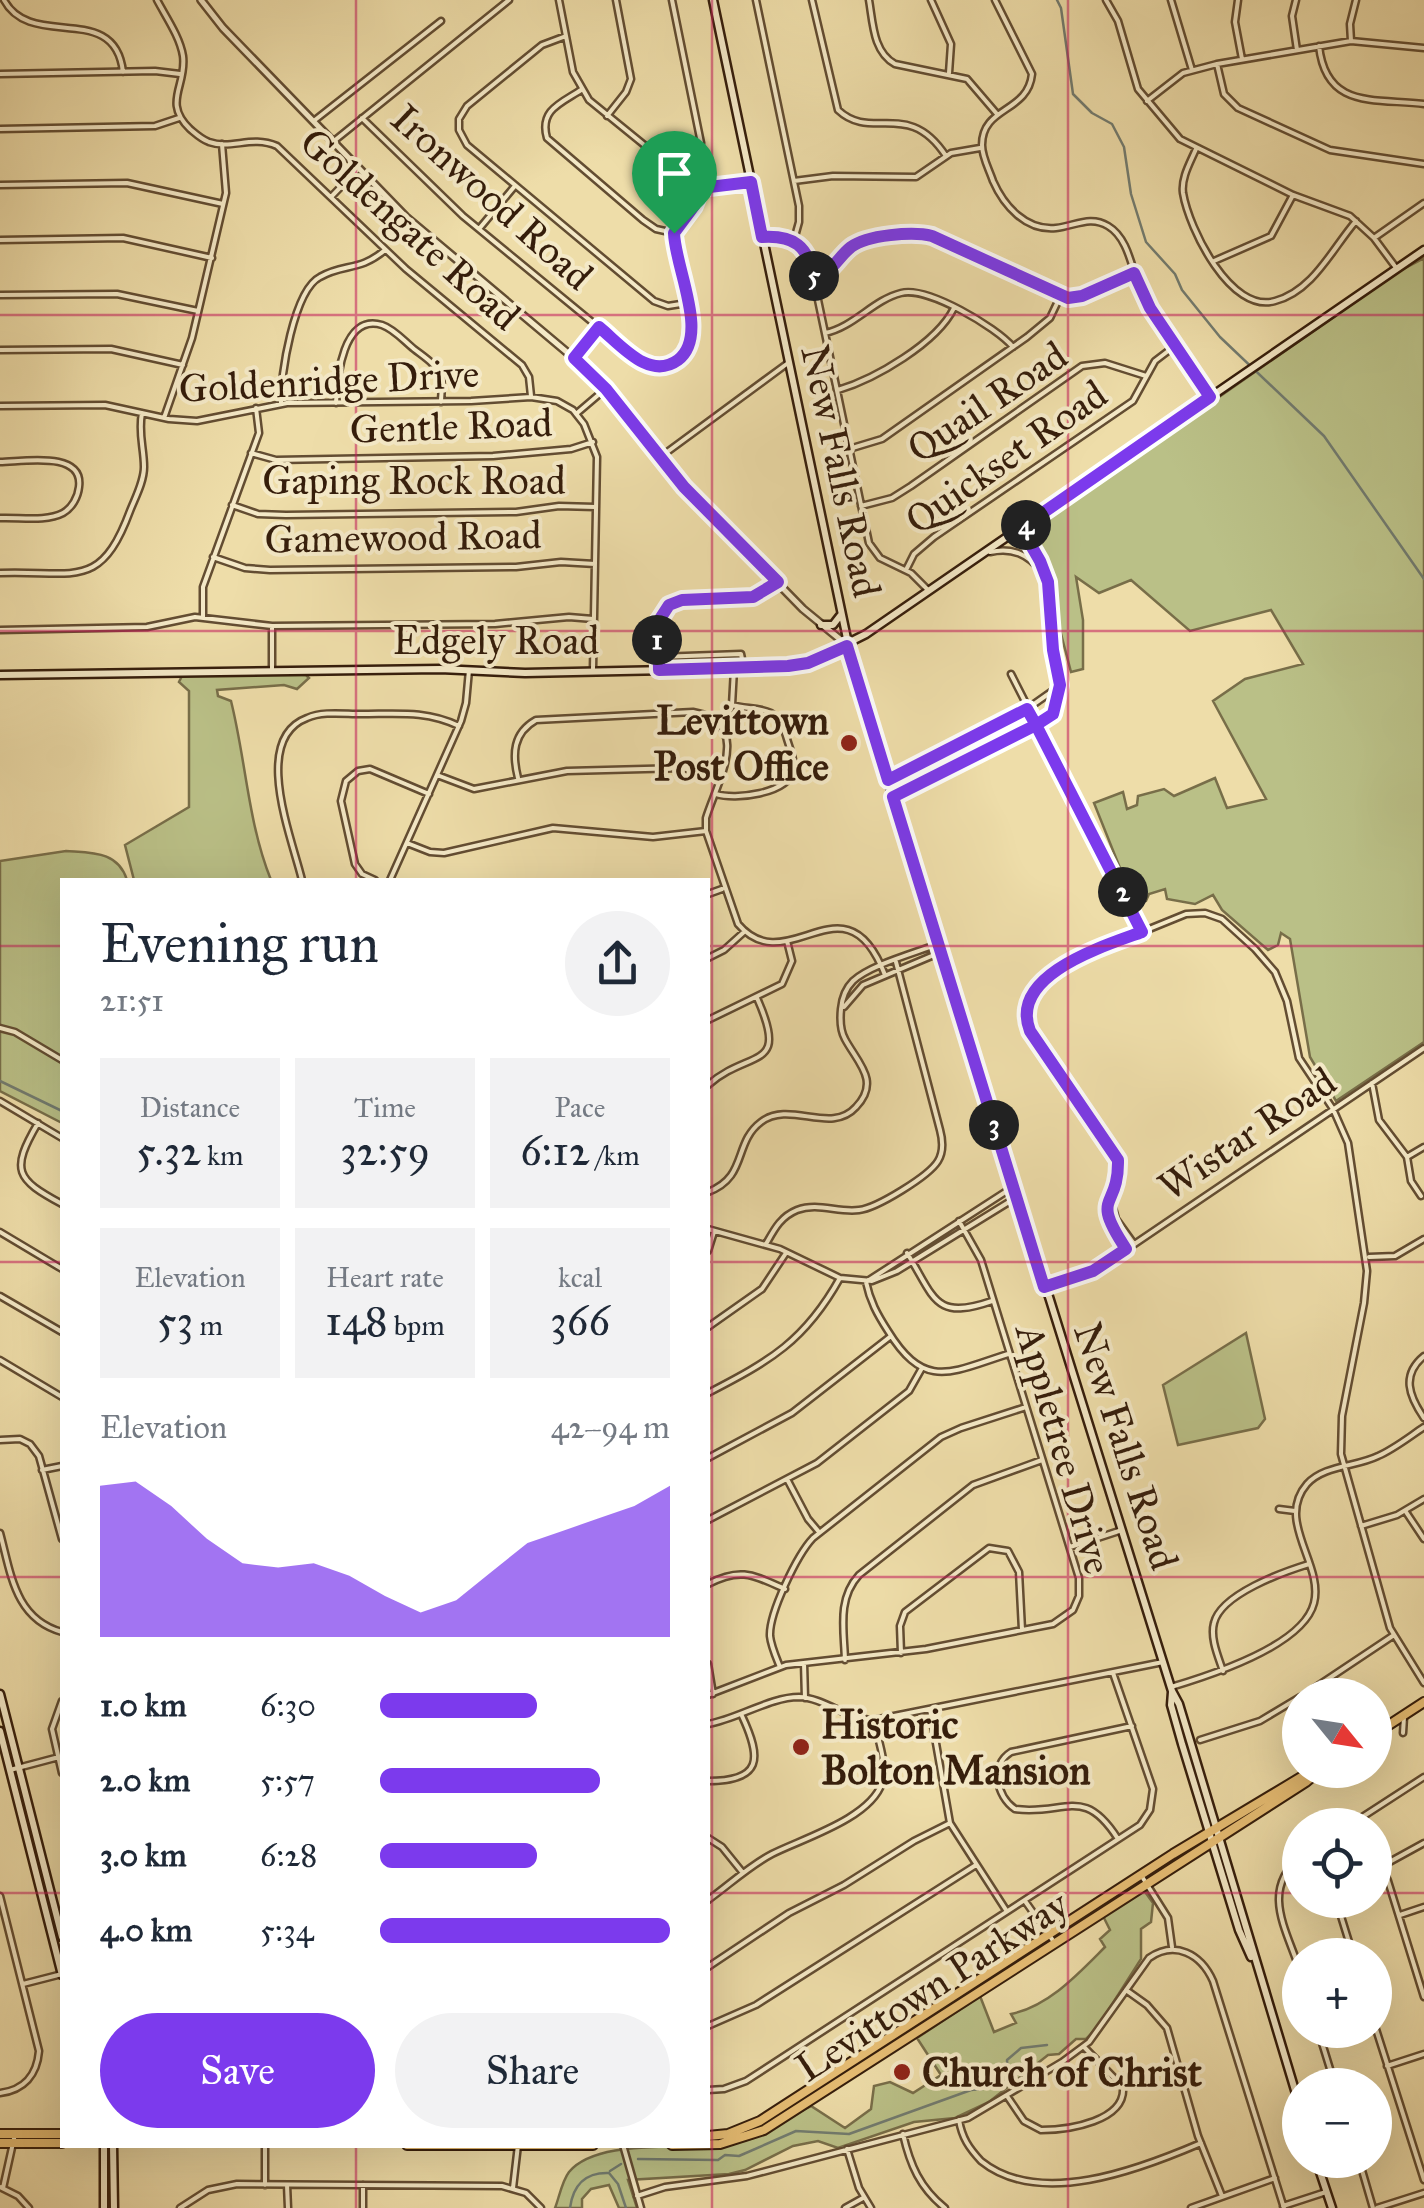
<!DOCTYPE html>
<meta charset="utf-8">
<style>
:root{--surface:#fff;--page:#f2f2f3;--text:#1f2937;--muted:#747a83;--accent:#7c3aed}
body{margin:0;font-family:"IM FELL Great Primer",serif;background:var(--page);color:var(--text);height:100vh;display:flex;flex-direction:column;font-size:38px;white-space:nowrap}
*{box-sizing:border-box;margin:0}
p{font-size:32px;color:var(--muted)}
.icon{flex:none;width:55px;height:55px;fill:none;stroke:currentColor;stroke-width:2;stroke-linecap:round;stroke-linejoin:round}
.map{position:relative;flex:1;overflow:hidden}
.details{position:absolute;left:60px;top:878px;width:650px;height:1270px;display:flex;flex-direction:column;background:var(--surface);border-radius:0px;box-shadow:0 10px 40px #0002}
.details>*{flex:none}
.needle{width:65px;rotate:120deg}
.fabs{position:absolute;left:1282px;top:1678px;display:grid;gap:20px}
.fabs a{display:grid;place-items:center;width:110px;height:110px;border-radius:50%;background:var(--surface);box-shadow:0 10px 40px #0002;font-size:50px}
.pin{position:absolute;display:grid;place-items:center;width:85px;height:85px;color:#fff;margin:-102px -42px;border-radius:50% 50% 50% 0;rotate:-45deg;box-shadow:0 0 10px #0007}
.pin .icon{rotate:45deg}
.km{position:absolute;width:50px;height:50px;margin:-25px;border-radius:50%;background:#222;color:#fff;font-size:28px;line-height:50px;text-align:center}
.round{display:grid;place-items:center;flex:none;width:105px;height:105px;border-radius:52px;background:var(--page)}
.headline{display:flex;align-items:center;justify-content:space-between;height:170px;padding:0 40px}
h1{font-size:55px;font-weight:600;line-height:75px}
.figures{display:grid;grid-template-columns:repeat(3,1fr);gap:15px;height:170px;padding:10px 40px}
.figures div{display:grid;align-content:center;border-radius:0px;background:var(--page);text-align:center}
.figures b{font-size:42px;font-weight:600}
.figures small{font-size:28px;font-weight:400}
.figures p{font-size:28px}
.chart{height:280px;padding:20px 40px}
.chart p{display:flex;justify-content:space-between}
.chart svg{width:100%;height:180px;margin-top:10px;fill:var(--accent);opacity:.7}
.cta{display:flex;gap:20px;margin-top:auto;padding:20px 40px}
.cta a{flex:1;height:115px;border-radius:60px;background:var(--accent);color:#fff;font-size:40px;font-weight:600;line-height:115px;text-align:center}
.cta a+a{background:var(--page);color:var(--text)}
ul{padding:0 40px;list-style:none;font-size:32px}
li{display:grid;grid-template-columns:160px 120px 1fr;align-items:center;height:75px}
li i{height:25px;border-radius:12px;background:var(--accent)}
.map>svg:first-child{display:block}
.green{fill:#bac087;stroke:#786e49;stroke-width:2.5}
.lines{fill:none;stroke-linecap:round;stroke-linejoin:round}
.stream{stroke:#727b6f;stroke-width:2.5}
.minor-casing{stroke:#634d32;stroke-width:9}
.tertiary-casing{stroke:#634d32;stroke-width:10}
.secondary-casing{stroke:#351d0b;stroke-width:11}
.primary-casing{stroke:#351d0b;stroke-width:12}
.minor{stroke:#f4e9c7;stroke-width:4}
.tertiary{stroke:#f4e9c7;stroke-width:5}
.secondary{stroke:#f4e9c7;stroke-width:6}
.primary{stroke:#e7be74;stroke-width:8}
.route-casing{stroke:#fff;stroke-width:20}
.route{stroke:#7c3aed;stroke-width:12}
.grid{fill:none;stroke:#c2185b;stroke-width:2.5;stroke-opacity:0.55}
.poi-dot{fill:#8f2418;stroke:#f4e9c7;stroke-width:4}
.labels{text-anchor:middle;dominant-baseline:central;stroke-width:8;stroke-linejoin:round;paint-order:stroke}
.street-label{font-size:40px;fill:#351d0b;stroke:#f4e9c7}
.poi-label{font-size:40px;font-weight:bold;fill:#351d0b;stroke:#f4e9c7;text-anchor:start}
</style>
<div class="map">
<svg width="1424" height="2208" viewBox="0 0 1424 2208">
<rect width="100%" height="100%" fill="#eedda9"/>
<filter id="stains"><feTurbulence type="fractalNoise" baseFrequency=".002" numOctaves="4"/><feColorMatrix values="0 0 0 0 .2 0 0 0 0 .09 0 0 0 0 .02 0 0 0 .5 -.17"/></filter>
<radialGradient id="worn" r=".72"><stop offset=".6" stop-color="#630" stop-opacity="0"/><stop offset="1" stop-color="#630" stop-opacity=".3"/></radialGradient>
<path class="green" d="M1424,258v784l-88,59 -26,-44 -20,-118 -9,-6 -3,12 -10,5 -46,-40 -9,-15 -18,9 -28,-5 -2,-10 -16,5 -3,7 -12,2 -40,-100 29,-11 4,17 10,-4 1,-9 26,-7 10,7 41,-18 12,30 39,-9 -53,-98 32,-22 58,-15 -32,-54 -81,21 -59,-51 -32,13 -23,-16 7,43v49l-12,3 -38,-145 365,-255z
M274,673l32,2 3,3 -12,11 -13,-4 -67,5 1,6 13,5c15,60 17,122 40,179h-137l-9,-35 64,-38v-116l-10,-9 3,-6z
M66,851c26,2 52,0 61,29h-65v243l-62,-32v-230z
M1246,1333l19,86 -7,9 -80,17 -15,-60z
M1143,1889l10,14 -2,19 -10,7v30l-44,69 -11,11h-10l-17,15 -11,1 -59,47 -34,16 -41,4 -76,26 -20,-7 -25,5 -48,24 -16,4 -101,6 9,28h-18l-10,-23 -18,4 -9,10v9h-27c4,-10 7,-27 14,-36 32,-38 133,-18 181,-33 21,-6 41,-24 61,-33l34,22 26,-19 3,-23 16,-4 23,11 28,-18 -24,-37 63,-42 14,36 22,-9 -5,-9c38,-8 67,-40 94,-67l-5,-8 10,-9 -7,-14z"/>
<g class="lines">
<path class="stream" d="M1057,0l4,8 12,86 19,19 20,11 12,23 7,47 15,48 29,32 7,16 38,47 104,99 100,143
M0,1081l62,30
M638,2159l80,1 7,-5 14,1 57,-25 53,3 122,-44 32,-3 5,-8 -1,-19 14,-12 26,-3
M610,2171l11,-7
M570,2208c3,-23 16,-36 39,-35l9,11 8,24"/>
<defs>
<path id="minor" d="M4,0c27,51 111,0 119,72
M157,0c9,17 23,37 26,56 4,30 -21,46 7,73 6,5 11,10 19,13 23,8 42,-7 68,4l129,123 116,96 7,12 2,19
M559,0l14,72 16,28 107,87 17,2 38,-7
M672,0l29,143 -4,15 -15,19
M756,0l43,206v16l-5,18
M812,0l26,110c34,32 70,-12 108,46
M869,0c4,23 4,52 26,64l72,15 30,35
M931,0l20,44 -2,29
M995,0l37,74c-4,39 -50,32 -50,71 0,12 7,24 11,36 11,25 33,50 63,47 19,-2 34,-13 52,-2 22,13 24,47 34,68 18,36 47,69 68,103
M1106,0l12,21 20,68 42,50 113,56 57,21 24,22 23,31
M1171,0l21,70
M1238,0l-3,22 7,37
M1296,0l-4,16 5,34
M566,36l-24,9 -75,61 -8,13v11l8,15 187,156 14,5 19,-3
M1351,41l-1,-17 6,-24
M1319,46c7,63 54,52 105,58
M1217,64l7,30 14,14 92,42 94,14
M0,74l155,-3 25,3
M581,90c-20,13 -42,20 -34,48l96,82 13,9 18,4
M1147,101l36,-28 34,-9 134,-23 73,7
M607,116l19,-24 5,-13 -15,-79
M362,118l101,98 179,147 12,4 18,-2 15,-12 6,-14 -19,-102c3,-19 21,-30 27,-48
M315,120l126,-99
M0,129l155,-3 24,-8
M334,141l175,-141
M1196,149c-6,14 -15,29 -13,44 6,36 48,121 92,108 38,-10 57,-52 81,-80
M794,181l39,-5 83,1 35,-24 29,-5
M0,185l127,-2 96,21
M331,197l27,-28
M479,229l35,-42
M762,237c21,-2 36,0 47,20l60,286 11,15 31,15 17,17
M1374,238l50,-35
M0,240l123,-2 89,20
M1214,261l57,-25 22,-41
M814,277c21,-5 22,-18 37,-30 16,-12 63,-16 81,-11l135,62h8l59,-25
M0,295l117,-1 81,17
M825,333c29,-6 48,-33 76,-40 26,-7 95,34 112,54
M0,350l111,-1 72,16
M574,358l25,-31
M838,390c37,-11 99,-47 116,-82
M336,403c1,-26 7,-90 46,-78 12,4 22,16 32,24 10,8 24,16 27,29 2,7 0,16 0,24
M281,404c-1,-28 13,-114 39,-127 24,-14 39,-5 65,-27
M0,406l105,-1 64,14 28,2 90,-18 184,-2 60,-4 26,4 16,9 11,14 13,33 -4,212
M576,414l27,-23
M164,418l28,-80 34,-145 -4,-49
M849,449l33,-10 145,-102 23,-19 10,-21
M251,453l25,7 217,-4 78,-7 22,-7
M659,458l129,-95
M0,462c22,0 84,-12 79,25 -1,10 -7,21 -16,26 -17,9 -44,4 -63,5
M232,505l26,9 28,1 230,-3 43,-6 36,1
M861,506l31,-8 19,-12 171,-120 23,-3 41,13
M990,552c22,-5 38,2 52,20
M213,557l32,11 25,2 246,-3 45,-5 34,2
M906,570l8,-16 20,-17 199,-136 22,-40 21,-16
M0,573c74,-3 100,19 130,-62 5,-13 14,-29 14,-44 0,-19 -6,-34 -2,-54
M203,617v-30l56,-154 -3,-25
M272,626v44
M0,630l147,-3 48,-10 77,9 223,-2 74,-7 24,2
M658,657l83,-3 3,15
M659,670c-12,-118 58,-42 117,-86
M1011,674l131,258
M718,724l14,-19 2,-36
M437,775l37,14 93,-18 116,-3 37,11
M518,778c-6,-24 -5,-45 18,-58l157,-8c61,11 24,70 13,106v13l32,93c50,59 107,-53 147,51
M890,779l137,-70 34,-24
M716,794c19,6 72,0 77,-24 2,-10 -3,-21 -6,-31 -3,-10 -6,-20 -16,-26 -12,-6 -26,-4 -39,-8
M893,796l143,-71 20,-15c7,-22 -1,-39 -3,-62 -5,-53 -3,-73 -32,-120
M407,843l23,9 14,1 109,-25 100,9 53,-6
M302,880c-10,-42 -51,-141 5,-162 16,-7 36,-4 54,-4 35,0 65,-4 98,12
M375,880l-13,-6 -7,-10 -14,-63 5,-20 12,-10 12,-2 59,25
M390,880l71,-159 5,-18 3,-33
M708,894l14,-5
M708,958l16,-8 20,-18
M844,1007l19,-22 78,-33
M708,1020l74,-36 10,-23 -5,-20
M0,1028l15,4 47,28
M1372,1083l7,37 28,37 4,24 10,15
M708,1085c42,-37 82,-13 49,-87
M0,1101l62,37
M38,1123c-28,48 -22,56 24,81
M1407,1157l17,-10
M708,1192c40,-15 25,-49 53,-70 29,-22 70,13 95,-15 25,-26 1,-45 -11,-68 -5,-9 -5,-20 -4,-30 1,-11 4,-20 12,-28 17,-16 62,-28 85,-37
M1110,1197l6,22 18,25
M708,1229l72,20 60,29 32,3 25,-10 120,-74
M0,1232l62,37
M766,1244c8,-14 14,-27 31,-34 21,-8 41,3 62,0 18,-2 70,-34 79,-49 6,-10 5,-20 2,-31l-44,-168
M1127,1249c-39,-57 -7,-38 -9,-89l-88,-129 -4,-11 1,-17 7,-11 23,-22 21,-12 108,-44 19,-1 17,6 33,30 20,23 12,29 12,57 34,51 15,34 19,128 -3,32 -22,113 -1,38 49,174 34,55
M708,1251l6,-19
M907,1253c28,45 27,68 85,48
M1369,1257l26,-1 29,-17
M866,1282c4,19 11,32 22,49 37,60 63,41 120,23
M866,1282l147,-95
M1045,1287l38,-11 25,-14 316,-214
M0,1296l62,36
M708,1327l54,-38 24,-36
M1424,1356c-23,19 -15,40 0,62
M0,1360l62,37
M708,1393c62,-32 97,-52 132,-115
M0,1440l20,-1 10,5 9,12 23,83
M708,1458l84,-45 99,-77
M42,1470l20,-4
M787,1479l21,40 11,13
M1279,1509l16,2
M1406,1512l18,27
M708,1520l109,-57 92,-72 13,-23
M1361,1526l36,-11 27,-16
M0,1533c11,41 15,86 62,99
M1070,1547l52,-17
M708,1584c33,-17 45,-9 77,5
M901,1653l-1,-27 5,-14 84,-64 19,3 11,21 3,58
M845,1660c-1,-30 -8,-61 14,-85l114,-90 69,-25
M804,1663l1,35
M708,1664l5,30
M780,1667c-4,-10 -9,-21 -10,-31 -1,-23 27,-81 43,-98l128,-101 20,-9 65,-21
M1223,1671c-5,-15 -13,-33 -9,-48 7,-29 69,-51 95,-59
M1171,1687c37,-11 132,-41 143,-84 10,-39 -39,-82 -7,-119 17,-19 49,-17 71,-28 16,-7 31,-19 46,-29
M708,1695l78,-30 140,-16 127,-25 20,-14 6,-14v-18l-98,-318 -22,-39
M1304,1695l90,-60
M62,1701l-10,28 10,44
M930,1709l20,114 56,87
M708,1724c30,-5 62,-27 91,-27 26,1 48,23 75,23l289,-58
M1403,1733l1,-16
M1200,1740l60,-19 40,-24
M10,1770l49,-13
M1340,1770l4,3
M708,1781c54,0 54,-22 34,-65
M1350,1825l74,-48
M708,1838l14,9 21,26
M1118,1839c-35,-55 -53,-23 -103,-30 -19,-13 -25,-44 -4,-57l121,-26
M1375,1850l13,31 36,116
M1300,1857c-40,34 -13,73 0,114
M1384,1865l40,-22
M1141,1875l27,43 4,29
M0,1896l39,155c-2,24 -15,39 -39,42
M708,1900c21,-15 41,-34 64,-46 29,-15 98,-35 110,-71 6,-18 -4,-43 -8,-62
M1336,1900l17,55
M1025,1901l29,41
M1400,1915l24,-8
M708,1967l81,-54 55,-28 70,-44 36,-18
M23,1984l39,-10
M1126,1990l21,15 20,23 31,108 24,60
M708,2026l48,-21 220,-140
M1375,2026l49,154
M1318,2030l17,55
M1387,2066l37,-12
M708,2090l16,-1 22,-8 394,-256 10,-15 3,-21 -40,-116
M1007,2096l17,25 17,9c28,0 85,-9 82,-43l-38,-39
M959,2120c3,18 10,28 22,41 58,47 157,9 220,-18
M903,2134c7,31 17,54 42,74
M623,2145l18,63
M847,2149l12,39 12,20
M1359,2160l14,48
M265,2185v-40
M287,2185l1,23
M363,2185v23
M0,2187l18,9 11,12
M3,2188l12,-54
M513,2188l5,-43
M637,2196l28,-9 82,-11 221,-58 94,-56 27,-20 60,-84c26,-18 52,-4 64,23l71,227
M1283,2206l43,-14
M180,2208l28,-18 29,-6 265,2 24,7 15,15
M845,2208l18,-10
M1191,2208l84,-30
M1377,2208l47,-15"/>
<path id="tertiary" d="M201,0l22,28 183,189 181,152 97,118 119,122 44,36"/>
<path id="secondary" d="M713,0l141,672 318,1019 7,13 121,403
M821,625h12l7,-9
M0,675l440,-6 85,4 241,-5 42,-5 58,-29 558,-384
M1172,1692l-1,13 11,39 57,186 12,27
M0,1694l62,243
M0,1731l62,244
M113,2145l1,63
M1316,2160l16,48
M104,2208v-63"/>
<path id="primary" d="M1375,1734l49,-32
M0,2134h62
M708,2136l20,-2 32,-13 413,-267 140,-84
M0,2143h62
M407,2145h186
M672,2145l48,-1 44,-14 542,-348 14,-12"/>
</defs>
<use href="#minor" class="minor-casing"/>
<use href="#tertiary" class="tertiary-casing"/>
<use href="#secondary" class="secondary-casing"/>
<use href="#primary" class="primary-casing"/>
<use href="#minor" class="minor"/>
<use href="#tertiary" class="tertiary"/>
<use href="#secondary" class="secondary"/>
<use href="#primary" class="primary"/>
</g>
<g class="lines">
<defs>
<path id="route" d="M674,233c1,35 36,103 4,127 -29,21 -57,-15 -79,-33l-25,31 32,31 78,98 94,95 -25,15 -71,3 -13,5 -11,17 1,48 129,-4 20,-3 39,-17 41,134 139,-71 9,16 106,207c-38,14 -134,43 -112,99l88,129c1,51 -29,33 8,89l-33,22 -49,16 -151,-490 143,-72 17,-11 7,-29 -7,-35 -5,-68 -8,-21 -19,-33 189,-131 -60,-89 -16,-35 -52,23 -14,2 -136,-62c-19,-5 -65,-1 -81,11 -15,12 -17,25 -37,30 -6,-31 -20,-42 -52,-40l-11,-55 -50,6 -7,18 -20,27"/>
</defs>
<use href="#route" class="route-casing"/>
<use href="#route" class="route"/>
</g>
<path class="grid" d="M356,0v880M712,0v2208M1068,0v2208M0,315h1424M0,631h1424M0,946h62M708,946h716M0,1262h62M708,1262h716M0,1577h62M708,1577h716M0,1893h62M708,1893h592M1375,1893h49M356,2145v63"/>
<g class="poi-dot">
<circle cx="849" cy="743" r="10"/>
<circle cx="801" cy="1747" r="10"/>
<circle cx="902" cy="2072" r="10"/>
</g>
<g class="labels">
<g class="street-label">
<text transform="translate(492 197) rotate(42)">Ironwood Road</text>
<text transform="translate(410 229) rotate(42)">Goldengate Road</text>
<text transform="translate(329 381) rotate(-3)">Goldenridge Drive</text>
<text transform="translate(987 402) rotate(-34)">Quail Road</text>
<text transform="translate(451 426) rotate(-2)">Gentle Road</text>
<text transform="translate(1006 457) rotate(-35)">Quickset Road</text>
<text transform="translate(841 471) rotate(78)">New Falls Road</text>
<text x="414" y="480">Gaping Rock Road</text>
<text transform="translate(403 537) rotate(-1)">Gamewood Road</text>
<text x="496" y="640">Edgely Road</text>
<text transform="translate(1247 1134) rotate(-34)">Wistar Road</text>
<text transform="translate(1126 1446) rotate(72)">New Falls Road</text>
<text transform="translate(1064 1449) rotate(74)">Appletree Drive</text>
<text transform="translate(932 1986) rotate(-33)">Levittown Parkway</text>
</g>
<g class="poi-label">
<text x="829" y="720" text-anchor="end">Levittown<tspan x="829" dy="46">Post Office</tspan></text>
<text x="821" y="1724">Historic<tspan x="821" dy="46">Bolton Mansion</tspan></text>
<text x="922" y="2072">Church of Christ</text>
</g>
</g>
<rect width="100%" height="100%" filter="url(#stains)"/>
<rect width="100%" height="100%" fill="url(#worn)"/>
</svg>
<div class="fabs">
<a><svg class="needle" viewBox="-14 -14 28 28"><path d="M0-13l5 13h-10z" fill="#e53935"/><path d="M0 13l5-13h-10z" fill="#747a83"/></svg></a>
<a><svg class="icon" aria-label="locate" viewBox="0 0 24 24"><circle cx="12" cy="12" r="6"/><path d="M12 2v4M12 18v4M2 12h4M18 12h4"/></svg></a>
<a>+</a>
<a>−</a>
</div>
<div class="pin" style="left:674px;top:233px;background:#1e9e55"><svg class="icon" aria-label="arrive" viewBox="0 0 24 24"><path d="M6 21V4h12l-3 4 3 4H6"/></svg></div>
<b class="km" style="left:657px;top:640px">1</b>
<b class="km" style="left:1123px;top:892px">2</b>
<b class="km" style="left:994px;top:1125px">3</b>
<b class="km" style="left:1026px;top:525px">4</b>
<b class="km" style="left:814px;top:276px">5</b>
<section class="details">
<div class="headline"><div><h1>Evening run</h1><p>21:51</p></div><a class="round"><svg class="icon" aria-label="share" viewBox="0 0 24 24"><path d="M12 15V3M7 8l5-5 5 5M5 13v7h14v-7"/></svg></a></div>
<div class="figures">
<div><p>Distance</p><b>5.32<small> km</small></b></div>
<div><p>Time</p><b>32:59</b></div>
<div><p>Pace</p><b>6:12<small> /km</small></b></div>
</div>
<div class="figures">
<div><p>Elevation</p><b>53<small> m</small></b></div>
<div><p>Heart rate</p><b>148<small> bpm</small></b></div>
<div><p>kcal</p><b>366</b></div>
</div>
<div class="chart"><p><span>Elevation</span>42–94 m</p>
<svg viewBox="0 0 160 44" preserveAspectRatio="none"><path d="M0 44V7L10 6L20 12L30 20L40 26L50 27L60 26L70 29L80 34L90 38L100 35L110 28L120 21L130 18L140 15L150 12L160 7V44z"/></svg>
</div>
<ul>
<li><b>1.0 km</b>6:30<i style="width:54%"></i></li>
<li><b>2.0 km</b>5:57<i style="width:76%"></i></li>
<li><b>3.0 km</b>6:28<i style="width:54%"></i></li>
<li><b>4.0 km</b>5:34<i style="width:100%"></i></li>
</ul>
<div class="cta"><a>Save</a><a>Share</a></div>
</section>
</div>
